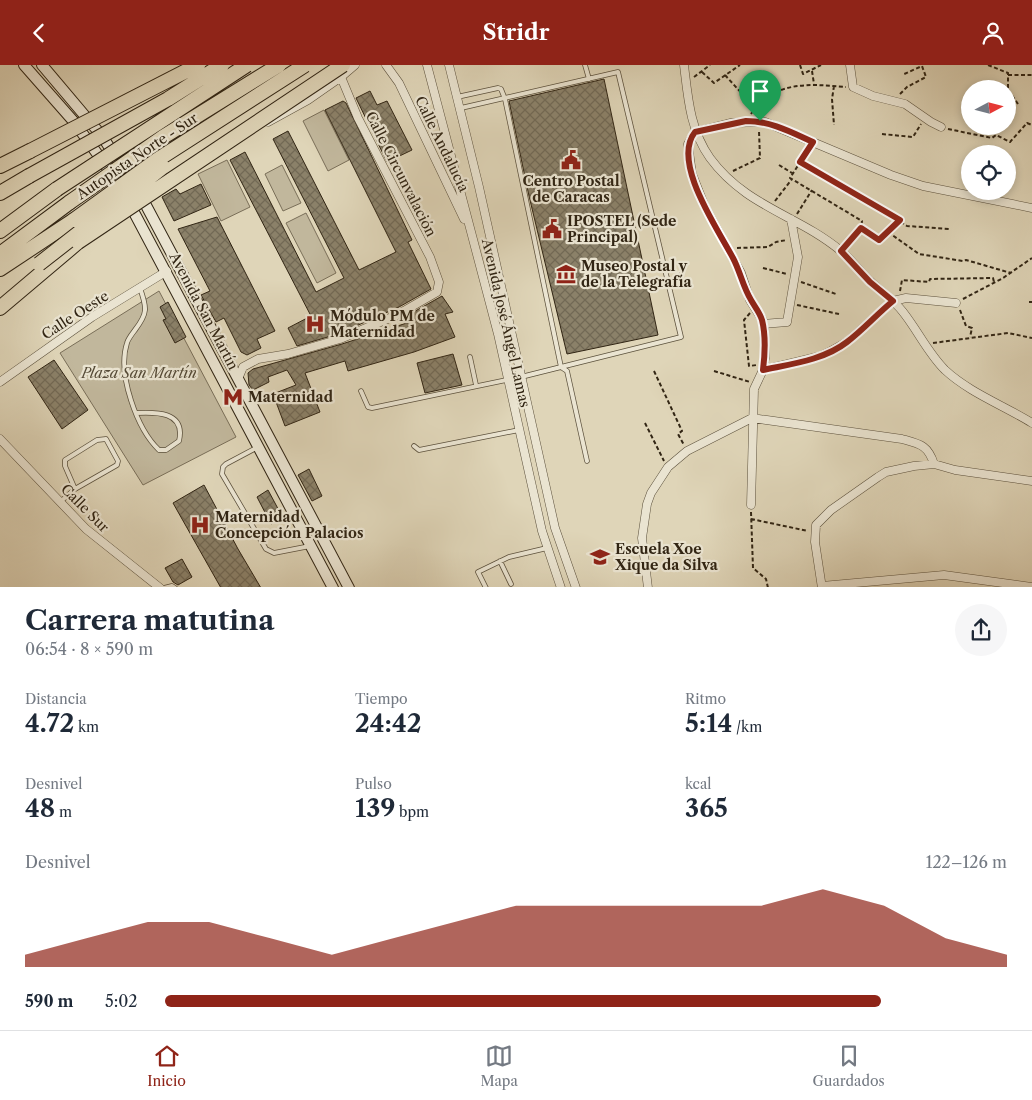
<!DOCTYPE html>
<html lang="es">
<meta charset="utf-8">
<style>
:root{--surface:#fff;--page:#f6f6f7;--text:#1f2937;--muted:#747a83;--line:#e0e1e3;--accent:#8f2418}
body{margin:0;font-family:"Libre Caslon Text",serif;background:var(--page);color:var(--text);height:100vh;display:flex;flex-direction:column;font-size:19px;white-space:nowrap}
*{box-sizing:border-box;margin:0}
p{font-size:16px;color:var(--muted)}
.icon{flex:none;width:28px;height:28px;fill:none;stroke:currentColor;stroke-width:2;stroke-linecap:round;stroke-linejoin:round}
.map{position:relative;height:522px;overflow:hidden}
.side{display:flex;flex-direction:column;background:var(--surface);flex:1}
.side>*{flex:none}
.needle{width:32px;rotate:83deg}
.controls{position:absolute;left:961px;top:15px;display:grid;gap:10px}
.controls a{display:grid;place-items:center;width:55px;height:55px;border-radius:50%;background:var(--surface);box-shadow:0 2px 8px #0003;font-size:25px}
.pin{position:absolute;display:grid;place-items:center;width:42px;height:42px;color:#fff;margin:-51px -21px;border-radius:50% 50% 50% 0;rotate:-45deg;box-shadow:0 0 5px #0007}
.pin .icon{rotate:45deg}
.round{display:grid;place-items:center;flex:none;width:52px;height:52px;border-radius:26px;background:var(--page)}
.overview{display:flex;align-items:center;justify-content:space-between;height:85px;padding:0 25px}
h1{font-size:28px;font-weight:700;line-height:38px}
.stats{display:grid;grid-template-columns:repeat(3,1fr);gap:8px;height:85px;padding:5px 25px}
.stats div{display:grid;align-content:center}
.stats b{font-size:25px;font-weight:700}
.stats small{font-size:14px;font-weight:400}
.stats p{font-size:14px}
.chart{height:140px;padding:10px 25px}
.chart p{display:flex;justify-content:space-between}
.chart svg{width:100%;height:90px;margin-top:5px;fill:var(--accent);opacity:.7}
ul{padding:0 25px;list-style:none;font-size:16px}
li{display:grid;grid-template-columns:80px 60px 1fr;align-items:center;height:38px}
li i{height:12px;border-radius:6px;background:var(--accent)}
header{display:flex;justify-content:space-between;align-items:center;height:65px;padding:0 25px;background:var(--accent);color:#fff;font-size:22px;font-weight:700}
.dock{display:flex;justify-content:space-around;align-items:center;height:70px;border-top:1px solid var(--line);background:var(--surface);font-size:14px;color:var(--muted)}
.dock a{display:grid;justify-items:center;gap:2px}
.dock .active{color:var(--accent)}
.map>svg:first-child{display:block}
.park{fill:#c1b79c;stroke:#796e58}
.building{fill:url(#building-cross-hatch);stroke:#312514}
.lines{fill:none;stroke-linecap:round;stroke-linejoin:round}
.lane-casing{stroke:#5c513d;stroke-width:5.5}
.street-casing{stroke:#5c513d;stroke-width:9}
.secondary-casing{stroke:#312514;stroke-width:12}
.highway-casing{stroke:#312514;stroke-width:16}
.path{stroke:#312514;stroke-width:2;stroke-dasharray:4 2.5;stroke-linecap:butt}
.lane{stroke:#eae4d1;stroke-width:4}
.street{stroke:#eae4d1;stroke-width:8}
.secondary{stroke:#eae4d1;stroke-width:10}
.highway{stroke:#dfd5b8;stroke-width:14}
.highway-bridge-casing{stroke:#312514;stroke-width:16;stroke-linecap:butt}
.highway-bridge{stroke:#dfd5b8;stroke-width:14}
.route-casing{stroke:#fff;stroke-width:10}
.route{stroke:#8f2418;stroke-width:6}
.labels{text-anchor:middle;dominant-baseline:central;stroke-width:4.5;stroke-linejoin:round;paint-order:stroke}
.street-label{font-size:14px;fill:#312514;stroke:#eae4d1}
.poi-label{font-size:14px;font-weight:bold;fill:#312514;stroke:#eae4d1;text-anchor:start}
.park-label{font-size:14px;font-style:italic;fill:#554a36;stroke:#eae4d1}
</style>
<header><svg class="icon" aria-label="back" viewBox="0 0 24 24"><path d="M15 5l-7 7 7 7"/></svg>Stridr<svg class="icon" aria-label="person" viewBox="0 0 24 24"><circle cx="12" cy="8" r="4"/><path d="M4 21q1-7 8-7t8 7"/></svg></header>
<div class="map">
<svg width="1032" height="523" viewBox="0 0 1032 523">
<defs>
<pattern id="building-cross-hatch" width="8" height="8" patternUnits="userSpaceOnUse" patternTransform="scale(1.25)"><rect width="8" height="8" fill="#8b8169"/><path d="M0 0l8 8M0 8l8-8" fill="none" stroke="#726955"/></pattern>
</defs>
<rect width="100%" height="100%" fill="#dfd5b8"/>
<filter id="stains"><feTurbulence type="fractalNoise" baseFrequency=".004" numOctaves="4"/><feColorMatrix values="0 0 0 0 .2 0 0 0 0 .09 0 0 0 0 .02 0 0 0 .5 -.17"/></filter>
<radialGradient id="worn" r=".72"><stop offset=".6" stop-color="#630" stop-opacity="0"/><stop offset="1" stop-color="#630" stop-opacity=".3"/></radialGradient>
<path class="park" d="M324,45l25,50 -21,11 -25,-50z
M227,95l23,47 -29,14 -23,-47z
M282,100l19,38 -18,8 -18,-37z
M306,148l30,60 -19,10 -31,-60z
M159,226l77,146 -93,48 -83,-132z"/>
<path class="building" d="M604,14l54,256 -91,19 -38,-158 -20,-95z
M370,26l7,14 10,-4 25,49 -25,12 -31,-64z
M343,36l3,2 66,137 -4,2 23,47 -32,18 -61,27 -41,12 -9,-18 23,-12 -81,-156 15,-8 71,140 28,-14 -71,-139 15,-8 71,139 37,-18 -71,-142z
M201,119l10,21 -37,16 -12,-24 14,-8 4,5z
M217,152l58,114 -18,8 4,9 -14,7 -6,-3 -17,-34 -8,4 -15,-27 9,-4 -32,-62z
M442,231l11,16 -8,2 10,23 -41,15 -66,19 -3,-10 -40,12 15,39 -35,14 -12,-32 23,-9 -9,-15 -19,7 1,5 -16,8 -4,-5 -1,-12 5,-4 89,-25 71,-23 -3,-7z
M168,237l18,35 -11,6 -12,-23 3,-1 -6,-12z
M453,289l9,31 -37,8 -8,-30z
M54,295l34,50 -26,19 -34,-52z
M309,404l13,27 -10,5 -14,-26z
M204,420l34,64 23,39h-40l-48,-85z
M268,425l15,28 -12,6 -14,-27z
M182,494l10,18 -14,8 -5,-3 -8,-14z"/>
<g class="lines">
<defs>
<path id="lane" d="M585,0l4,14
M457,32l41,-9 3,1 4,10 56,268 6,4 20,90
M470,292l6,28
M361,326l7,16 4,1 149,-31 160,-40 -63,-265 -157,36
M136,348c19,-1 50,-2 43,28l-13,9h-7c-22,-21 -42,-76 -32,-107 1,-4 5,-9 8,-13 13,-17 12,-22 5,-42
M414,381l5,4 100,-20
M258,382l-32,17 -3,3 -1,7 44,75 8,4 36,-7
M60,437l15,-13 42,-24 1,-4 -12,-22 -9,1 -32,20v6l10,23
M500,496l11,23
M164,523l8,-2 3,2
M486,523l-8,-16 31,-15 38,-9"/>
<path id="street" d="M386,0l13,18 65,136
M427,0l71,269 44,197 19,57
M449,0l30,122 76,341 21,60
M684,0c4,33 6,65 26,93 36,49 88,57 131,93 11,9 19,21 29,30 11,11 24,19 33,31 15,19 25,41 42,58 25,23 58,35 87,53
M850,0l3,22 20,9 32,8 26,18 10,5
M341,12l14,-12
M695,67l-7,12 4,30 13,33 36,66 9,27 12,19 2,9 1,30 -2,12 -9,19 -3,116
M695,67l35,-9 35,-1 126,53 32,11 109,22
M763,259l24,-2 11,-65 -7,-38
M763,305l57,-14 11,-5 16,-9 46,-41 13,-3 50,5
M238,314l5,-12 15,-8 30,-5 52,-15 57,-24 40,-23 2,-10 -9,-25 -72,-139 -17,-41 -33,23 -40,22
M0,317l92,-65 75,-46
M0,374l86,90 74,59
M822,521l122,-11 88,12
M648,523l-6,-50 5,-34 4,-11 17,-26 19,-16 65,-33 150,21c18,5 26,6 32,25
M822,523l-7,-46 1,-17 15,-15 47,-33 8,-5 28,-6 20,-2 21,6 77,11"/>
<path id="secondary" d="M24,0l51,58 44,61 214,404
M42,0l60,71 38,58 209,394"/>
<path id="highway" d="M0,101l30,-15
M0,128l29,-17
M0,166l57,-42
M0,189l70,-52
M0,204l74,-49
M0,243l78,-66"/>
</defs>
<use href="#lane" class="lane-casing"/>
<use href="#street" class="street-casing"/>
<use href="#secondary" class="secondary-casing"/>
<use href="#highway" class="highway-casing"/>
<path class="path" d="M800,0l3,9 18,-9
M988,0l20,8v17l10,14
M812,6l2,13
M702,7l12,11 26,-18
M725,10l30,33
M1008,10h24
M694,12l16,-12
M834,21l-2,13 2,26
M900,29l7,-7 19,-10 -4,-11 -20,9
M751,49c24,-34 58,-30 95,-27
M948,64l44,9 4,-3 14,7 17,-19 5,2
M882,69l31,3 8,-13
M808,85l-18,28 72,43 -1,7 -15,17
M800,97l67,38 40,26 43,3
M779,100l13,8
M733,106l27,-13 -1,-27
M775,136l17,-22
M797,149l15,-24
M861,163l18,12 20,-20
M888,167l31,22 44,7 3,-1 45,13
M737,183l31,-1 8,-5 11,-2
M763,203l24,6
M801,217l35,12
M900,226l2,-11 27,2 1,-3 63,-1 1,4
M963,234l40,-21 29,-20
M1029,237h3
M797,240l42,9
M960,245l6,16 6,2 -2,9
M750,248l-6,7 5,46 8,-1
M933,278l75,-10 24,5
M654,306l28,60 -4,3 6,11
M714,306l36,11
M645,358l19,38
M751,447l2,56 13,11 2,9
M751,454l57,12"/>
<use href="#lane" class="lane"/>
<use href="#street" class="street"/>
<use href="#secondary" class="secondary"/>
<use href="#highway" class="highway"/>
<defs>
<path id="highway-bridge" d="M30,86l168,-86
M29,111l139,-77 54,-34
M57,124l190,-124
M70,137l93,-65 116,-72
M74,155l83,-60 148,-95
M78,177l265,-177
M39,199l124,-97"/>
</defs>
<use href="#highway-bridge" class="highway-bridge-casing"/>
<use href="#highway-bridge" class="highway-bridge"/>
</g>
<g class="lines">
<defs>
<path id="route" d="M746,56c25,0 45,11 67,21l-13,20 100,58 -21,20 -18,-12 -20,23 29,31 23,19c-16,13 -30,29 -46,41 -23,18 -56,22 -84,28 2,-16 3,-34 -1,-50 -2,-7 -7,-13 -11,-20 -8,-13 -11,-29 -18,-42 -15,-29 -62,-96 -38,-126z"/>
</defs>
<use href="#route" class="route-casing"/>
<use href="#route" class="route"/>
</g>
<defs>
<symbol id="civic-bare" viewBox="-9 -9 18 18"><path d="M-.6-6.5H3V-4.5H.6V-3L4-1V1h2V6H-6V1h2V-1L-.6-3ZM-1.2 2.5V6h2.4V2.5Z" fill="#8f2418" stroke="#eae4d1" stroke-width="2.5" paint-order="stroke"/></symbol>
<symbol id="museum-bare" viewBox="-9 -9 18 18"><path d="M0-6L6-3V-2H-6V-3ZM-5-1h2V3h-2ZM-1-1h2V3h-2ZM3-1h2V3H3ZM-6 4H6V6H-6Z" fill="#8f2418" stroke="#eae4d1" stroke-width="2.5" paint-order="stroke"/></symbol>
<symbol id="hospital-bare" viewBox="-9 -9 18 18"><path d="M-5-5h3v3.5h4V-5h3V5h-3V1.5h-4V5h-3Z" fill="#8f2418" stroke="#eae4d1" stroke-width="2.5" paint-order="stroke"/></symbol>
<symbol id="metro-bare" viewBox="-9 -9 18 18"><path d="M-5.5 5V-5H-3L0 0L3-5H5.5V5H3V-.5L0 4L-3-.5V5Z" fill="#8f2418" stroke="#eae4d1" stroke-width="2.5" paint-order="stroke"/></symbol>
<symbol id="school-bare" viewBox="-9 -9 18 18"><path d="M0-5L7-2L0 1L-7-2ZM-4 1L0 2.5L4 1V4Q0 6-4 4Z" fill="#8f2418" stroke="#eae4d1" stroke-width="2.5" paint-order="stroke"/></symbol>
</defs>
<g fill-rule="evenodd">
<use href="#civic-bare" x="557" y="81" width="28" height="28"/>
<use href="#civic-bare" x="538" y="150" width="28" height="28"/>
<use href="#museum-bare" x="552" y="195" width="28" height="28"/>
<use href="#hospital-bare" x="301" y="245" width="28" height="28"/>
<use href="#metro-bare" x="219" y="318" width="28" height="28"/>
<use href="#hospital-bare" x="186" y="446" width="28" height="28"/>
<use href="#school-bare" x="586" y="478" width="28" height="28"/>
</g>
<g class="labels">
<g class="street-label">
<text transform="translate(442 79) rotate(64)">Calle Andalucía</text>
<text transform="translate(137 91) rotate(-34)">Autopista Norte - Sur</text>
<text transform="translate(401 109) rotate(63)">Calle Circunvalación</text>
<text transform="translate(204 246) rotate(62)">Avenida San Martín</text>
<text transform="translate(75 250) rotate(-33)">Calle Oeste</text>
<text transform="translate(506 258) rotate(77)">Avenida José Ángel Lamas</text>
<text transform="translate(85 443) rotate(45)">Calle Sur</text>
</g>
<g class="poi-label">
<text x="571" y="116" text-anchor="middle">Centro Postal<tspan x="571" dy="16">de Caracas</tspan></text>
<text x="567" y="156">IPOSTEL (Sede<tspan x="567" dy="16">Principal)</tspan></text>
<text x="581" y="201">Museo Postal y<tspan x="581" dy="16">de la Telegrafía</tspan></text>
<text x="330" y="251">Módulo PM de<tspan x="330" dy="16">Maternidad</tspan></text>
<text x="248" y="332">Maternidad</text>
<text x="215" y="452">Maternidad<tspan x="215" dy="16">Concepción Palacios</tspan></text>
<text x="615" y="484">Escuela Xoe<tspan x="615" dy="16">Xique da Silva</tspan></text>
</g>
<g class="park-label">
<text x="139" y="308">Plaza San Martín</text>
</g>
</g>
<rect width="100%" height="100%" filter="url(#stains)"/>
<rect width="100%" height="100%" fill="url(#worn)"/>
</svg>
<div class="controls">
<a><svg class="needle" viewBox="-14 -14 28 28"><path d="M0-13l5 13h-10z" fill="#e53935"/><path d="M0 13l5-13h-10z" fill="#747a83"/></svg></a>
<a><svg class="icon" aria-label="locate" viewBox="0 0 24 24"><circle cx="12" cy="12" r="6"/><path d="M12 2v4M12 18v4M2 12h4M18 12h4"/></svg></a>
</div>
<div class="pin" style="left:760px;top:56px;background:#1e9e55"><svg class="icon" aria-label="arrive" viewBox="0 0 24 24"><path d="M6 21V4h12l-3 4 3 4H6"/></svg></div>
</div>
<section class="side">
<div class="overview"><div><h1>Carrera matutina</h1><p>06:54 · 8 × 590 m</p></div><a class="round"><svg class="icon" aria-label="share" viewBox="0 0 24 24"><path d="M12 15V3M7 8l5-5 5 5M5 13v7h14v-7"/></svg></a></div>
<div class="stats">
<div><p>Distancia</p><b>4.72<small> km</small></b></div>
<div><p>Tiempo</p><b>24:42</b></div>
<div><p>Ritmo</p><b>5:14<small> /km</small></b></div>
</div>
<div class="stats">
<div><p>Desnivel</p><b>48<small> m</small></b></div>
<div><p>Pulso</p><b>139<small> bpm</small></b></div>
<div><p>kcal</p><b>365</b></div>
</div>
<div class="chart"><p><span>Desnivel</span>122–126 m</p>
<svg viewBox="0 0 160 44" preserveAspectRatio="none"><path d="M0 44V38L10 30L20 22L30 22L40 30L50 38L60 30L70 22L80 14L90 14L100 14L110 14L120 14L130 6L140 14L150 30L160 38V44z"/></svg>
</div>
<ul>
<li><b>590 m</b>5:02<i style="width:85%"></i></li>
</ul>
</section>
<nav class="dock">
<a class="active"><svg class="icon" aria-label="home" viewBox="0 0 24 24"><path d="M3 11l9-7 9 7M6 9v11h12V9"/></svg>Inicio</a>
<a><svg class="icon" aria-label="map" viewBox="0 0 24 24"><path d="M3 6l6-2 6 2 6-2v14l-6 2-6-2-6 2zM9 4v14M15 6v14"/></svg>Mapa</a>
<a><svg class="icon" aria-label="saved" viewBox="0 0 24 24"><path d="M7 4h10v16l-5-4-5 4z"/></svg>Guardados</a>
</nav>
